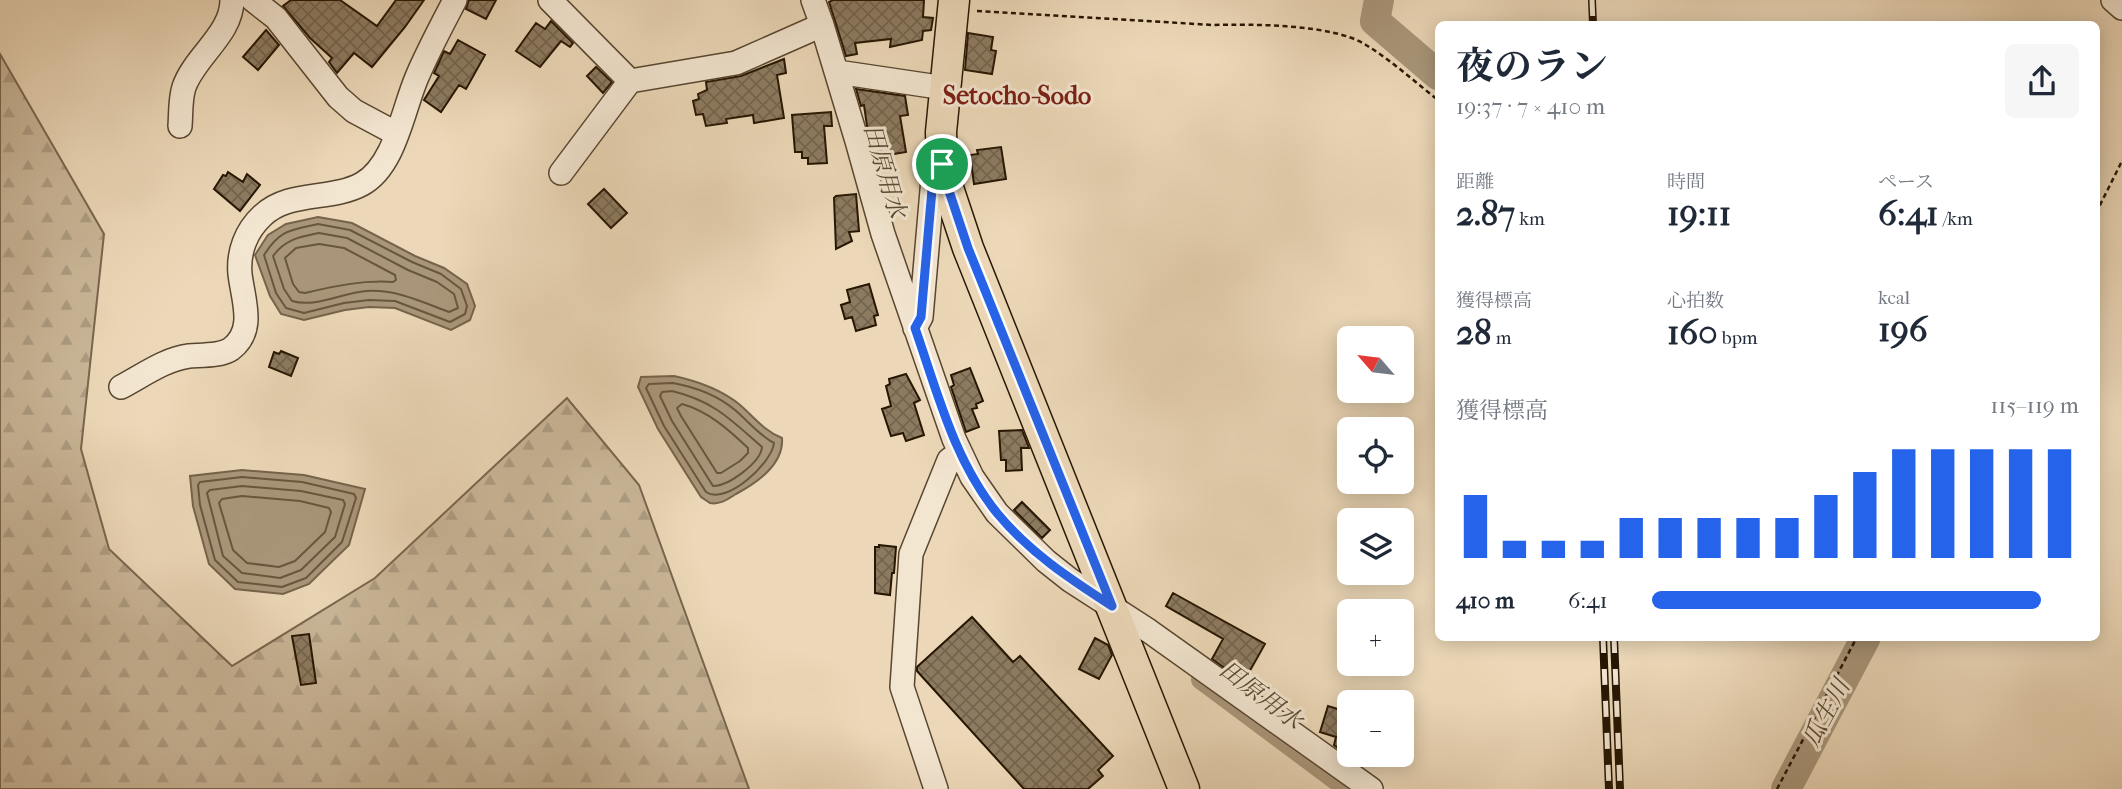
<!DOCTYPE html>
<html lang="ja">
<meta charset="utf-8">
<style>
:root{--surface:#fff;--page:#f6f6f7;--text:#1f2937;--muted:#747a83;--accent:#2563eb}
body{margin:0;font-family:"IM FELL French Canon","Noto Serif JP",serif;background:var(--page);color:var(--text);height:100vh;display:flex;flex-direction:column;font-size:26px;white-space:nowrap}
*{box-sizing:border-box;margin:0}
p{font-size:23px;color:var(--muted)}
.icon{flex:none;width:38px;height:38px;fill:none;stroke:currentColor;stroke-width:2;stroke-linecap:round;stroke-linejoin:round}
.map{position:relative;flex:1;overflow:hidden}
.side{position:absolute;left:1435px;top:21px;width:665px;height:620px;display:flex;flex-direction:column;background:var(--surface);border-radius:10px;box-shadow:0 4px 18px #0003}
.side>*{flex:none}
.needle{width:46px;rotate:298deg}
.tools{position:absolute;left:1337px;top:326px;display:grid;gap:14px}
.tools a{display:grid;place-items:center;width:77px;height:77px;border-radius:10px;background:var(--surface);box-shadow:0 4px 18px #0003;font-size:35px}
.pin{position:absolute;display:grid;place-items:center;width:60px;height:60px;color:#fff;margin:-30px;border:4px solid #fff;border-radius:50%;box-shadow:0 2px 7px #0007}
.round{display:grid;place-items:center;flex:none;width:74px;height:74px;border-radius:10px;background:var(--page)}
.headline{display:flex;align-items:center;justify-content:space-between;height:119px;padding:0 21px}
h1{font-size:38px;font-weight:700;line-height:52px}
.stats{display:grid;grid-template-columns:repeat(3,1fr);gap:10px;height:119px;padding:7px 21px}
.stats div{display:grid;align-content:center}
.stats b{font-size:35px;font-weight:700}
.stats small{font-size:19px;font-weight:400}
.stats p{font-size:19px}
.chart{height:196px;padding:14px 21px}
.chart p{display:flex;justify-content:space-between}
.chart svg{width:100%;height:126px;margin-top:7px;stroke:var(--accent);stroke-width:6}
ul{padding:0 21px;list-style:none;font-size:23px}
li{display:grid;grid-template-columns:112px 84px 1fr;align-items:center;height:52px}
li i{height:18px;border-radius:9px;background:var(--accent)}
.map>svg:first-child{display:block}
.forest{fill:url(#forest-firs);stroke:#78664e;stroke-width:2}
.water{fill:#a9967a;stroke:#75634a;stroke-width:2}
.lines{fill:none;stroke-linecap:round;stroke-linejoin:round}
.shore{stroke:#68563e;stroke-width:2}
.canal{stroke:#a9967a;stroke-width:18}
.river{stroke:#a9967a;stroke-width:30}
.building{fill:url(#building-cross-hatch);stroke:#261602;stroke-width:2}
.minor-casing{stroke:#584630;stroke-width:26}
.major-casing{stroke:#261602;stroke-width:33}
.path{stroke:#261602;stroke-width:2.5;stroke-dasharray:5 3.5;stroke-linecap:butt}
.minor{stroke:#f3e6d1;stroke-width:23}
.major{stroke:#ecd8b8;stroke-width:30}
.rail-casing{stroke:#261602;stroke-width:8}
.rail{stroke:#f3e6d1;stroke-width:5;stroke-dasharray:16;stroke-linecap:butt}
.route-casing{stroke:#fff;stroke-width:14}
.route{stroke:#2563eb;stroke-width:9}
.labels{text-anchor:middle;dominant-baseline:central;stroke-width:6;stroke-linejoin:round;paint-order:stroke}
.water-label{font-size:24px;font-style:italic;fill:#5a4932;stroke:#f3e6d1}
.quarter-label{font-size:26px;font-weight:bold;fill:#7a1f14;stroke:#f3e6d1}
</style>
<div class="map">
<svg width="2122" height="789" viewBox="0 0 2122 789">
<defs>
<pattern id="forest-firs" width="22" height="20" patternUnits="userSpaceOnUse" patternTransform="scale(1.75)"><rect width="22" height="20" fill="#cab799"/><path d="M5 1l3.5 6h-7zM16 11l3.5 6h-7z" fill="#ad9d82"/></pattern>
<pattern id="building-cross-hatch" width="8" height="8" patternUnits="userSpaceOnUse" patternTransform="scale(1.75)"><rect width="8" height="8" fill="#8d7b61"/><path d="M0 0l8 8M0 8l8-8" fill="none" stroke="#73644e"/></pattern>
</defs>
<rect width="100%" height="100%" fill="#ecd8b8"/>
<filter id="stains"><feTurbulence type="fractalNoise" baseFrequency=".00286" numOctaves="4"/><feColorMatrix values="0 0 0 0 .2 0 0 0 0 .09 0 0 0 0 .02 0 0 0 .5 -.17"/></filter>
<radialGradient id="worn" r=".72"><stop offset=".6" stop-color="#630" stop-opacity="0"/><stop offset="1" stop-color="#630" stop-opacity=".3"/></radialGradient>
<path class="forest" d="M0,54l104,180 -23,215 28,100 123,117 143,-88 192,-180 72,87 110,304h-749z"/>
<path class="water" d="M318,217l34,6 63,33 29,12 23,16 8,22 -5,14 -19,10 -56,-22 -26,-1 -24,3 -41,10 -23,-6 -11,-18 -15,-41 13,-20 18,-11z
M674,376c23,5 46,13 65,28 14,12 25,27 43,34 2,27 -26,45 -46,56 -8,5 -16,11 -26,9 -2,-1 -7,-5 -9,-6l-43,-68 -20,-42 3,-10z
M242,470l62,5 61,14 -16,56 -40,39 -26,10 -48,-5 -26,-25 -16,-58 -3,-30z"/>
<g class="lines">
<path class="shore" d="M318,224l32,6 62,32 29,12 20,15 6,17 -2,8 -15,8 -55,-21 -26,-1 -25,3 -40,10 -18,-5 -10,-15 -12,-38c16,-25 26,-25 54,-31z
M319,233l28,5 61,32 29,12 17,12 4,14 -9,4c-27,-10 -53,-23 -83,-21 -24,2 -51,17 -74,10l-8,-12 -11,-33c12,-17 27,-19 46,-23z
M319,244l25,4 51,27 1,5 -3,2c-31,-2 -58,4 -88,11l-6,-1 -6,-8 -8,-26 11,-10z
M673,383c22,4 44,12 62,27 13,11 24,25 39,33 -2,20 -48,63 -68,49l-42,-66 -18,-38 3,-4z
M672,391c42,10 59,29 90,56 -1,15 -33,39 -49,39l-41,-65 -12,-25 2,-4z
M682,404c26,7 47,26 66,44v5l-8,8 -19,12h-4l-36,-57 -4,-8z
M242,477l60,5 52,12 2,4 -14,44 -36,36 -24,9 -44,-5 -23,-22 -15,-55 -2,-20 2,-3z
M242,486l59,5 42,9 2,4 -10,33 -34,33 -21,8 -38,-5 -19,-17 -16,-63 3,-3z
M242,496l58,5 29,7 2,4 -6,20 -30,29 -16,6 -32,-4 -14,-13 -14,-47 3,-4z"/>
<path class="canal" d="M1200,680l146,109"/>
<path class="river" d="M1379,0l-4,21 63,54
M1786,789l80,-152"/>
</g>
<path class="building" d="M291,0h49l37,26 19,-26h28l-19,27 -33,40 -18,-14 -17,20 -8,-11 3,-4 -22,-20 -27,-32z
M469,0h27l-10,19 -20,-10z
M833,0h91l-1,17 10,1 -2,12 -8,1 -1,9 -32,7 1,-8 -36,4 2,11 -11,2 -17,-54z
M551,21l22,22 -3,4 -9,-6 -21,26 -24,-16 20,-28 9,6z
M266,30l13,15 -21,25 -15,-13z
M968,33l25,4 -2,13 5,1 -4,23 -27,-4z
M458,40l27,15 -19,34 -7,-4 -18,27 -17,-12 15,-24 -5,-3 10,-22 6,3z
M784,59l2,14 -9,2 7,43 -30,5 -1,-8 -27,4 1,4 -21,3 -3,-12 -7,1 -3,-14 6,-2 -1,-5 9,-4 -1,-8 35,-6z
M596,67l16,15 -9,11 -16,-17z
M856,89l49,7 3,19 -8,1 6,36 -30,5 -9,-31 -3,-21 -3,1z
M831,112l1,14h-8l3,37 -19,1v-6h-6v-6h-7l-3,-37z
M1001,147l5,32 -32,5 -4,-29 8,-1 -1,-4z
M228,172l15,10 4,-8 13,11 -20,26 -26,-22 9,-14 3,1z
M604,189l23,24 -16,15 -23,-24z
M856,194l3,37 -10,1 3,9 -16,8 -2,-51 2,-2z
M869,284l9,31 -4,1 2,9 -20,6 -4,-14 -7,2 -4,-14 9,-3 -3,-12z
M281,351l17,7 -7,18 -22,-9 5,-15 5,2z
M970,368l13,33 -7,3 1,4 -5,1 7,18 -13,5 -15,-45 3,-2 -3,-10z
M906,374l14,26 -6,3 10,32 -18,6 -3,-8 -12,3 -9,-27 9,-3 -5,-20 4,-2 -1,-5z
M1022,430l7,18h-8l1,22 -16,1v-11h-5l-2,-29z
M1022,502l28,28 -8,8 -28,-28z
M879,545l17,2 -2,26h-2l-2,22 -15,-2v-46h4z
M1173,593l92,51 -18,32 -19,-10 -2,3 -14,-10 11,-20 -57,-33z
M972,617l41,45 7,-6 93,100 -15,14 5,6 -15,13h-64l-107,-118v-4z
M309,634l7,49 -15,2 -9,-49z
M1095,638l13,7 4,10 -13,24 -20,-10z
M1346,705h3v51l-15,-11 2,-8 -16,-5 8,-26 16,5z"/>
<g class="lines">
<defs>
<path id="minor" d="M253,0l23,18 62,79 16,14 43,23
M550,0l80,81 106,-18 86,-38
M813,0l9,25 35,116 26,93 71,205 18,38 25,36 49,48 24,19 79,51 222,158
M2113,0l9,8
M837,74l7,-1 101,15
M180,126c1,-12 0,-27 4,-39 11,-31 48,-53 48,-87
M561,173l69,-92
M915,328l6,-11 12,-138 9,-15
M121,387c21,-11 44,-28 68,-31 12,-1 32,0 42,-7 25,-19 12,-49 9,-75 -2,-22 6,-43 22,-58 27,-26 69,-15 100,-32 33,-18 41,-75 55,-107 11,-26 25,-52 38,-77
M936,789l-34,-102 9,-133 38,-94 11,-8"/>
<path id="major" d="M954,0l-13,132 1,32 7,27 19,57 216,541"/>
</defs>
<use href="#minor" class="minor-casing"/>
<use href="#major" class="major-casing"/>
<path class="path" d="M977,11l236,14c39,-1 121,-1 153,20 25,15 49,37 72,55
M2096,213l26,-52
M1777,789l80,-152"/>
<use href="#minor" class="minor"/>
<use href="#major" class="major"/>
<defs>
<path id="rail" d="M1592,0l1,24
M1603,637l6,152
M1614,637l6,152"/>
</defs>
<use href="#rail" class="rail-casing"/>
<use href="#rail" class="rail"/>
</g>
<g class="lines">
<defs>
<path id="route" d="M942,164l7,27 19,57 144,358c-42,-27 -83,-54 -115,-93 -43,-53 -60,-122 -82,-185l6,-11 12,-139z"/>
</defs>
<use href="#route" class="route-casing"/>
<use href="#route" class="route"/>
</g>
<g class="labels">
<g class="water-label">
<text transform="translate(885 171) rotate(74)">田原用水</text>
<text transform="translate(1261 695) rotate(37)">田原用水</text>
<text transform="translate(1826 713) rotate(-62)">瓜生川</text>
</g>
<g class="quarter-label">
<text x="1017" y="95">Setocho-Sodo</text>
</g>
</g>
<rect width="100%" height="100%" filter="url(#stains)"/>
<rect width="100%" height="100%" fill="url(#worn)"/>
</svg>
<div class="tools">
<a><svg class="needle" viewBox="-14 -14 28 28"><path d="M0-13l5 13h-10z" fill="#e53935"/><path d="M0 13l5-13h-10z" fill="#747a83"/></svg></a>
<a><svg class="icon" aria-label="locate" viewBox="0 0 24 24"><circle cx="12" cy="12" r="6"/><path d="M12 2v4M12 18v4M2 12h4M18 12h4"/></svg></a>
<a><svg class="icon" aria-label="layers" viewBox="0 0 24 24"><path d="M12 4l9 5-9 5-9-5zM3 14l9 5 9-5"/></svg></a>
<a>+</a>
<a>−</a>
</div>
<div class="pin" style="left:942px;top:164px;background:#1e9e55"><svg class="icon" aria-label="arrive" viewBox="0 0 24 24"><path d="M6 21V4h12l-3 4 3 4H6"/></svg></div>
<section class="side">
<div class="headline"><div><h1>夜のラン</h1><p>19:37 · 7 × 410 m</p></div><a class="round"><svg class="icon" aria-label="share" viewBox="0 0 24 24"><path d="M12 15V3M7 8l5-5 5 5M5 13v7h14v-7"/></svg></a></div>
<div class="stats">
<div><p>距離</p><b>2.87<small> km</small></b></div>
<div><p>時間</p><b>19:11</b></div>
<div><p>ペース</p><b>6:41<small> /km</small></b></div>
</div>
<div class="stats">
<div><p>獲得標高</p><b>28<small> m</small></b></div>
<div><p>心拍数</p><b>160<small> bpm</small></b></div>
<div><p>kcal</p><b>196</b></div>
</div>
<div class="chart"><p><span>獲得標高</span>115–119 m</p>
<svg viewBox="0 0 160 44" preserveAspectRatio="none"><path d="M5 44V22M15 44V38M25 44V38M35 44V38M45 44V30M55 44V30M65 44V30M75 44V30M85 44V30M95 44V22M105 44V14M115 44V6M125 44V6M135 44V6M145 44V6M155 44V6"/></svg>
</div>
<ul>
<li><b>410 m</b>6:41<i style="width:91%"></i></li>
</ul>
</section>
</div>
